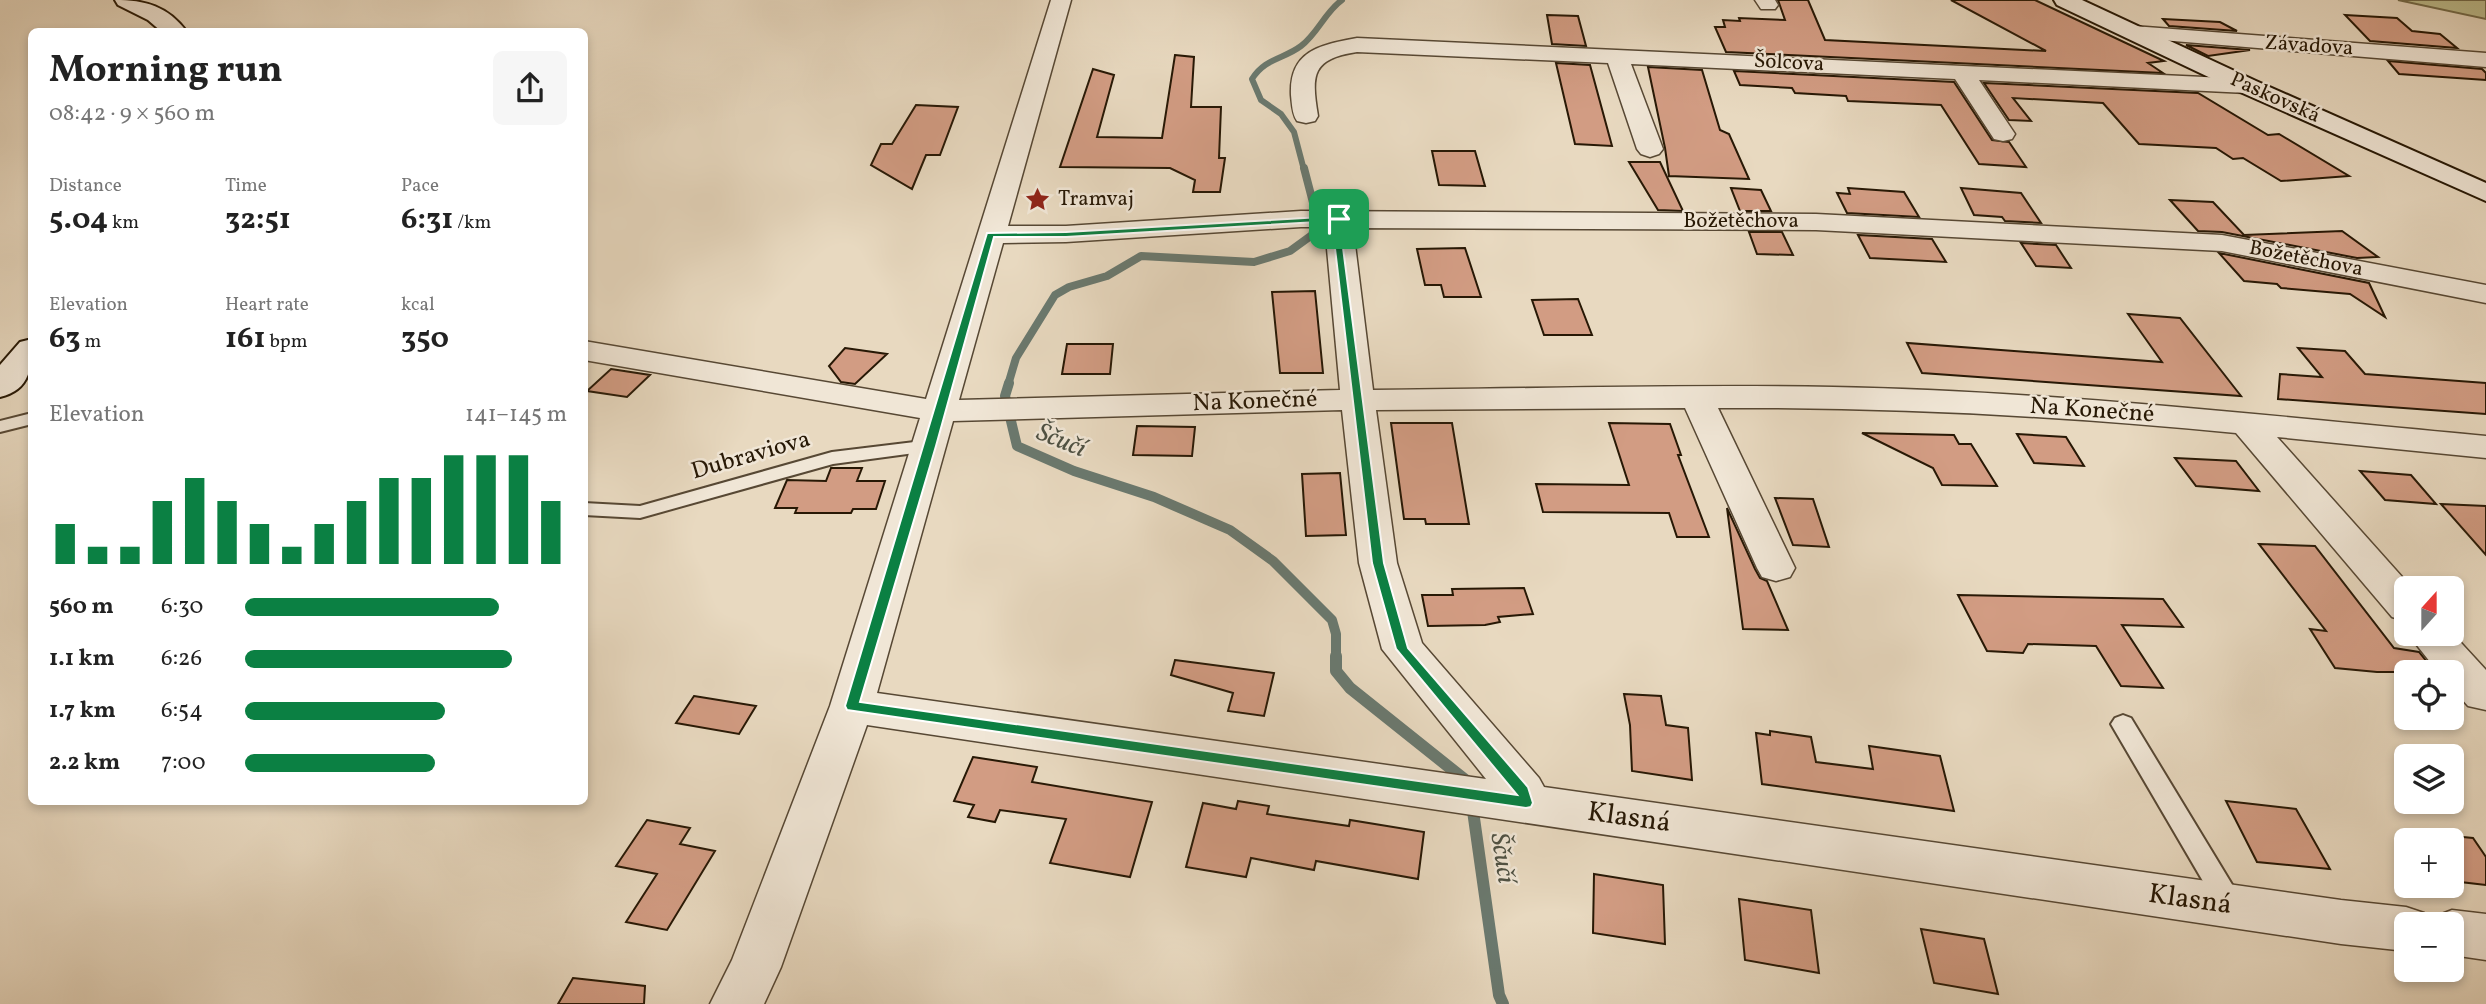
<!DOCTYPE html>
<meta charset="utf-8">
<style>
:root{--surface:#fff;--page:#f6f6f6;--text:#222;--muted:#767676;--accent:#0b8043}
body{margin:0;font-family:Vollkorn,serif;background:var(--page);color:var(--text);height:100vh;display:flex;flex-direction:column;font-size:26px;white-space:nowrap}
*{box-sizing:border-box;margin:0}
p{font-size:23px;color:var(--muted)}
.icon{flex:none;width:38px;height:38px;fill:none;stroke:currentColor;stroke-width:2;stroke-linecap:round;stroke-linejoin:round}
.map{position:relative;flex:1;overflow:hidden}
.drawer{position:absolute;left:28px;top:28px;width:560px;height:777px;display:flex;flex-direction:column;background:var(--surface);border-radius:10px;box-shadow:0 4px 10px #0003}
.drawer>*{flex:none}
.needle{width:46px;rotate:21deg}
.buttons{position:absolute;left:2394px;top:576px;display:grid;gap:14px}
.buttons a{display:grid;place-items:center;width:70px;height:70px;border-radius:10px;background:var(--surface);box-shadow:0 4px 10px #0003;font-size:35px}
.pin{position:absolute;display:grid;place-items:center;width:60px;height:60px;color:#fff;margin:-30px;border-radius:14px;box-shadow:0 4px 10px #0006}
.round{display:grid;place-items:center;flex:none;width:74px;height:74px;border-radius:10px;background:var(--page)}
.summary{display:flex;align-items:center;justify-content:space-between;height:119px;padding:0 21px}
h1{font-size:38px;font-weight:700;line-height:52px}
.figures{display:grid;grid-template-columns:repeat(3,1fr);gap:10px;height:119px;padding:7px 21px}
.figures div{display:grid;align-content:center}
.figures b{font-size:30px;font-weight:700}
.figures small{font-size:19px;font-weight:400}
.figures p{font-size:19px}
.chart{height:196px;padding:14px 21px}
.chart p{display:flex;justify-content:space-between}
.chart svg{width:100%;height:126px;margin-top:7px;stroke:var(--accent);stroke-width:6}
ul{padding:0 21px;list-style:none;font-size:23px}
li{display:grid;grid-template-columns:112px 84px 1fr;align-items:center;height:52px}
li i{height:18px;border-radius:9px;background:var(--accent)}
.map>svg:first-child{display:block}
.green{fill:#bdbd8d;stroke:#726a49;stroke-width:2}
.lines{fill:none;stroke-linecap:round;stroke-linejoin:round}
.stream-far3{stroke:#6a796f;stroke-width:6}
.stream-far2{stroke:#6a796f;stroke-width:8}
.stream-far1{stroke:#6a796f;stroke-width:10}
.stream{stroke:#6a796f;stroke-width:12}
.building{fill:#d29c83;stroke:#271805;stroke-width:2}
.service-casing{stroke:#574834;stroke-width:4}
.minor-casing{stroke:#574834;stroke-width:3}
.secondary-casing{stroke:#271805;stroke-width:4}
.service{fill:#f0e6d6;fill-rule:evenodd}
.minor{fill:#f0e6d6;fill-rule:evenodd}
.secondary{fill:#f0e6d6;fill-rule:evenodd}
.route{fill:#0b8043;stroke:#fff;stroke-width:2;fill-rule:evenodd}
.labels{text-anchor:middle;dominant-baseline:central;stroke-width:5;stroke-linejoin:round;paint-order:stroke}
.far-street-label{font-size:21px;fill:#271805;stroke:#f0e6d6}
.far-poi-label{font-size:21px;fill:#271805;stroke:#f0e6d6;text-anchor:start}
.street-label{font-size:24px;fill:#271805;stroke:#f0e6d6}
.water-label{font-size:26px;font-style:italic;fill:#4e5143;stroke:#f0e6d6}
.near-street-label{font-size:28px;fill:#271805;stroke:#f0e6d6}
</style>
<div class="map">
<svg width="2486" height="1004" viewBox="0 0 2486 1004">
<rect width="100%" height="100%" fill="#e8d9c0"/>
<filter id="stains"><feTurbulence type="fractalNoise" baseFrequency=".00286" numOctaves="4"/><feColorMatrix values="0 0 0 0 .2 0 0 0 0 .09 0 0 0 0 .02 0 0 0 .5 -.17"/></filter>
<radialGradient id="worn" r=".72"><stop offset=".6" stop-color="#630" stop-opacity="0"/><stop offset="1" stop-color="#630" stop-opacity=".3"/></radialGradient>
<path class="green" d="M2398,0h88v19z"/>
<g class="lines">
<path class="stream-far3" d="M1304,170l-10,-38 -13,-18 -20,-14 -9,-21c13,-21 32,-20 49,-33 17,-13 24,-34 41,-46"/>
<path class="stream-far2" d="M1008,385l8,-27 39,-63 14,-8 38,-11 34,-20 113,6 36,-11 22,-16 5,-17 -13,-50"/>
<path class="stream-far1" d="M1009,383l-4,13 12,50 57,25 80,26 76,33 43,31 59,59 4,14v24"/>
<path class="stream" d="M1336,656v15l14,17 119,95
M1472,804l27,191 4,9"/>
</g>
<path class="building" d="M1778,0h30l17,40 221,11 -95,-51h84l129,61 -16,2 15,10 -437,-21 -11,-25h10l-2,-7 17,1 -1,-3 46,2z
M1547,15l31,1 8,30 -34,-2z
M2345,15l52,3 15,13 28,3 17,14 -87,-7z
M2163,19l57,3 17,9 -68,-5z
M2186,45l64,5 -42,6z
M1175,55l19,2 -3,50h30l-2,51h6l-5,34h-27l2,-12 -25,-12 -110,-1 33,-98 21,6 -17,62 65,1z
M2388,61l94,8 4,4v7l-87,-6z
M1556,63l34,2 22,81 -37,-2z
M1648,67l54,3 18,60 9,4 20,45 -80,-3 -4,-28z
M1734,71l220,11 38,58 17,2 17,25 -47,-3 -38,-59 -93,-4 -2,-5 -51,-3 -3,-5 -52,-3z
M1984,83l214,10 70,42 11,-1 70,42 -68,5 -38,-23 -10,1 -17,-11 -77,-4 -36,-41 -90,-5 18,23 -22,-1z
M916,105l42,2 -18,48h-14l-14,34 -41,-24 10,-21h11z
M1432,151h43l10,35 -46,-1z
M1629,162h31l23,49 -25,-1z
M1731,188l30,2 10,21h-31z
M1848,188l56,4 15,25 -72,-4 -10,-20 13,1z
M1961,188l60,5 20,30 -36,-2 -3,-4 -28,-2z
M2170,200l43,2 31,33 98,-4 36,26 -21,1 -135,-26 -24,-1z
M1749,232h33l11,23 -36,-1z
M1858,235l74,4 14,23 -76,-4z
M2021,243l35,2 15,23 -35,-2z
M1465,248l16,49h-37l-3,-12h-16l-8,-36z
M2219,253l150,30 16,34 -35,-23 -69,-6 -4,-4 -33,-3z
M1315,291l8,82h-43l-8,-81z
M1578,299l14,36h-48l-12,-35z
M2128,314l52,4 61,78 -319,-23 -15,-30 255,19z
M1067,344h46l-3,30h-48z
M845,348l42,6 -32,30 -14,-2 -12,-16z
M2298,348l47,3 20,23 121,9v31l-208,-15 2,-25 42,3z
M611,369l39,6 -23,22 -40,-6z
M1391,423h61l17,101h-43l-1,-5h-21z
M1609,423l61,1 11,31h-3l31,82h-32l-8,-24 -126,-1 -7,-28 93,1z
M1137,426l58,1 -3,29 -59,-1z
M1862,433l92,2 5,9h12l26,42 -55,-1 -9,-17z
M2017,434l49,3 18,29 -50,-3z
M2175,458l61,3 23,30 -63,-5z
M831,468h31l-5,13h28l-9,28h-23l-2,4h-56l2,-5h-22l12,-28 39,1z
M2360,471l51,4 25,29 -51,-4z
M1340,473l6,62 -40,1 -4,-62z
M1775,498l38,1 16,48 -36,-2z
M2441,504l45,2v49z
M1727,508l28,61 5,9 7,3 21,49 -45,-1z
M2259,544l56,2 79,102 25,4 16,20h-58l-42,-4 -25,-39 16,2z
M1524,588l9,26 -35,3 2,5 -15,3 -57,1 -6,-31h31l-1,-6z
M1958,595l205,4 20,28 -61,-2 41,63 -42,-2 -25,-40 -68,-2 -5,9 -36,-2z
M1175,660l99,13 -10,43 -36,-5 5,-18 -62,-18z
M1624,694l37,2 5,29 22,3 4,52 -60,-9 -2,-46z
M694,696l62,10 -17,28 -63,-11z
M1770,731l41,6 5,25 57,7 -4,-23 71,10 14,55 -192,-27 -6,-51 14,2z
M973,757l64,10 -5,15 120,20 -22,75 -80,-14 16,-44 -66,-9 -5,12 -27,-5 6,-12 -20,-4z
M1238,801l31,5 -2,8 82,12 1,-6 74,12 -6,47 -102,-18 -2,9 -63,-12 -5,19 -60,-10 17,-64 33,6z
M2226,801l70,8 34,60 -73,-7z
M647,820l43,8 -10,16 35,7 -48,79 -41,-8 31,-48 -41,-8z
M2452,836l21,2 13,19v28l-34,-4z
M1594,874l69,11 2,59 -72,-11z
M1739,899l72,11 8,63 -74,-13z
M1921,929l63,10 14,55 -64,-11z
M573,978l72,8 -1,18h-86z"/>
<g class="lines">
<defs>
<path id="service" d="M32,413v11l-32,8v-11z
M931,440l9,6 -3,4 -104,14 -193,54 -56,-3v-12l56,3 192,-54z
M2123,715l8,3 108,178 4,8 -4,8 -9,3 -9,-3 -110,-188 4,-6z"/>
<path id="minor" d="M1051,0h20l-63,226h58l235,-15 515,3 406,21 264,50v18l-264,-52 -406,-21 -463,-2 20,162c153,-1 307,-6 460,-3 218,4 436,29 653,49v22l-209,-21 135,151h-6v33l-14,-4 -156,-184c-173,-17 -345,-26 -518,-25l77,160 -5,9 -14,4 -14,-4 -5,-9 -72,-160 -309,2 21,153 25,80 117,135 5,9 797,113 65,7 18,6 5,11h-23v27l-65,-7 -1474,-219 -86,242 -17,37h-54l22,-44 98,-254 90,-288 -336,-58v-19l342,58zM1301,227h24l15,163 -381,10 44,-157 63,-1zM1342,410l17,153 23,86 104,130 -609,-86 76,-272z
M1755,0h20l3,5 -3,4h-14z
M2133,26l353,27v14l-361,-30 -3,-5 3,-5z
M1357,38l890,41 8,2 4,5 -4,5 -8,2 -268,-13 36,54 -3,5 -9,2 -9,-2 -39,-60 -324,-15 32,85 -4,5 -9,3 -9,-3 -4,-5 -29,-86 -251,-11c-45,7 -46,22 -39,64l-3,5 -9,2 -9,-2c-5,-7 -5,-17 -6,-26 -2,-45 30,-50 66,-57z
M2452,633l34,37v40l-18,-4 -16,-18v-16h-14l-30,-38z
M2452,910l34,4v46l-34,-5v-31h-21l3,-7z"/>
<path id="secondary" d="M115,0c30,0 53,6 72,32h-25l-14,-12 -30,-15z
M2054,0h28l174,81 230,102v18l-248,-110 -181,-86z
M32,339c0,27 -1,51 -32,58v-32l20,-23z"/>
</defs>
<use href="#service" class="service-casing"/>
<use href="#minor" class="minor-casing"/>
<use href="#secondary" class="secondary-casing"/>
<use href="#service" class="service"/>
<use href="#minor" class="minor"/>
<use href="#secondary" class="secondary"/>
</g>
<path class="route" d="M1339,216l4,3 -1,21 42,323 24,85 120,139 5,16 -2,4 -5,1 -679,-98 -2,-4 142,-473 79,-1zM1334,221v19l38,323 24,86 121,146 -657,-93 76,-256 58,-209h72z"/>
<defs>
<symbol id="sight-bare" viewBox="-9 -9 18 18"><path d="M0-6L1.8-2.2L6-1.7L2.9 1.2L3.7 5.4L0 3.3L-3.7 5.4L-2.9 1.2L-6-1.7L-1.8-2.2Z" fill="#8f2418" stroke="#f0e6d6" stroke-width="2.5" paint-order="stroke"/></symbol>
</defs>
<g fill-rule="evenodd">
<use href="#sight-bare" x="1020" y="182" width="35" height="35"/>
</g>
<g class="labels">
<g class="far-street-label">
<text transform="translate(2309 46) rotate(4)">Závadova</text>
<text transform="translate(1789 63) rotate(3)">Šolcova</text>
<text transform="translate(2275 98) rotate(24)">Paskovská</text>
<text x="1741" y="221">Božetěchova</text>
<text transform="translate(2306 259) rotate(11)">Božetěchova</text>
</g>
<g class="far-poi-label">
<text x="1058" y="199">Tramvaj</text>
</g>
<g class="street-label">
<text transform="translate(1255 402) rotate(-2)">Na Konečné</text>
<text transform="translate(2092 411) rotate(4)">Na Konečné</text>
<text transform="translate(751 456) rotate(-16)">Dubraviova</text>
</g>
<g class="water-label">
<text transform="translate(1061 441) rotate(22)">Ščučí</text>
<text transform="translate(1502 858) rotate(81)">Ščučí</text>
</g>
<g class="near-street-label">
<text transform="translate(1629 818) rotate(8)">Klasná</text>
<text transform="translate(2190 900) rotate(8)">Klasná</text>
</g>
</g>
<rect width="100%" height="100%" filter="url(#stains)"/>
<rect width="100%" height="100%" fill="url(#worn)"/>
</svg>
<div class="buttons">
<a><svg class="needle" viewBox="-14 -14 28 28"><path d="M0-13l5 13h-10z" fill="#e53935"/><path d="M0 13l5-13h-10z" fill="#767676"/></svg></a>
<a><svg class="icon" aria-label="locate" viewBox="0 0 24 24"><circle cx="12" cy="12" r="6"/><path d="M12 2v4M12 18v4M2 12h4M18 12h4"/></svg></a>
<a><svg class="icon" aria-label="layers" viewBox="0 0 24 24"><path d="M12 4l9 5-9 5-9-5zM3 14l9 5 9-5"/></svg></a>
<a>+</a>
<a>−</a>
</div>
<div class="pin" style="left:1339px;top:219px;background:#1e9e55"><svg class="icon" aria-label="arrive" viewBox="0 0 24 24"><path d="M6 21V4h12l-3 4 3 4H6"/></svg></div>
<section class="drawer">
<div class="summary"><div><h1>Morning run</h1><p>08:42 · 9 × 560 m</p></div><a class="round"><svg class="icon" aria-label="share" viewBox="0 0 24 24"><path d="M12 15V3M7 8l5-5 5 5M5 13v7h14v-7"/></svg></a></div>
<div class="figures">
<div><p>Distance</p><b>5.04<small> km</small></b></div>
<div><p>Time</p><b>32:51</b></div>
<div><p>Pace</p><b>6:31<small> /km</small></b></div>
</div>
<div class="figures">
<div><p>Elevation</p><b>63<small> m</small></b></div>
<div><p>Heart rate</p><b>161<small> bpm</small></b></div>
<div><p>kcal</p><b>350</b></div>
</div>
<div class="chart"><p><span>Elevation</span>141–145 m</p>
<svg viewBox="0 0 160 44" preserveAspectRatio="none"><path d="M5 44V30M15 44V38M25 44V38M35 44V22M45 44V14M55 44V22M65 44V30M75 44V38M85 44V30M95 44V22M105 44V14M115 44V14M125 44V6M135 44V6M145 44V6M155 44V22"/></svg>
</div>
<ul>
<li><b>560 m</b>6:30<i style="width:79%"></i></li>
<li><b>1.1 km</b>6:26<i style="width:83%"></i></li>
<li><b>1.7 km</b>6:54<i style="width:62%"></i></li>
<li><b>2.2 km</b>7:00<i style="width:59%"></i></li>
</ul>
</section>
</div>
